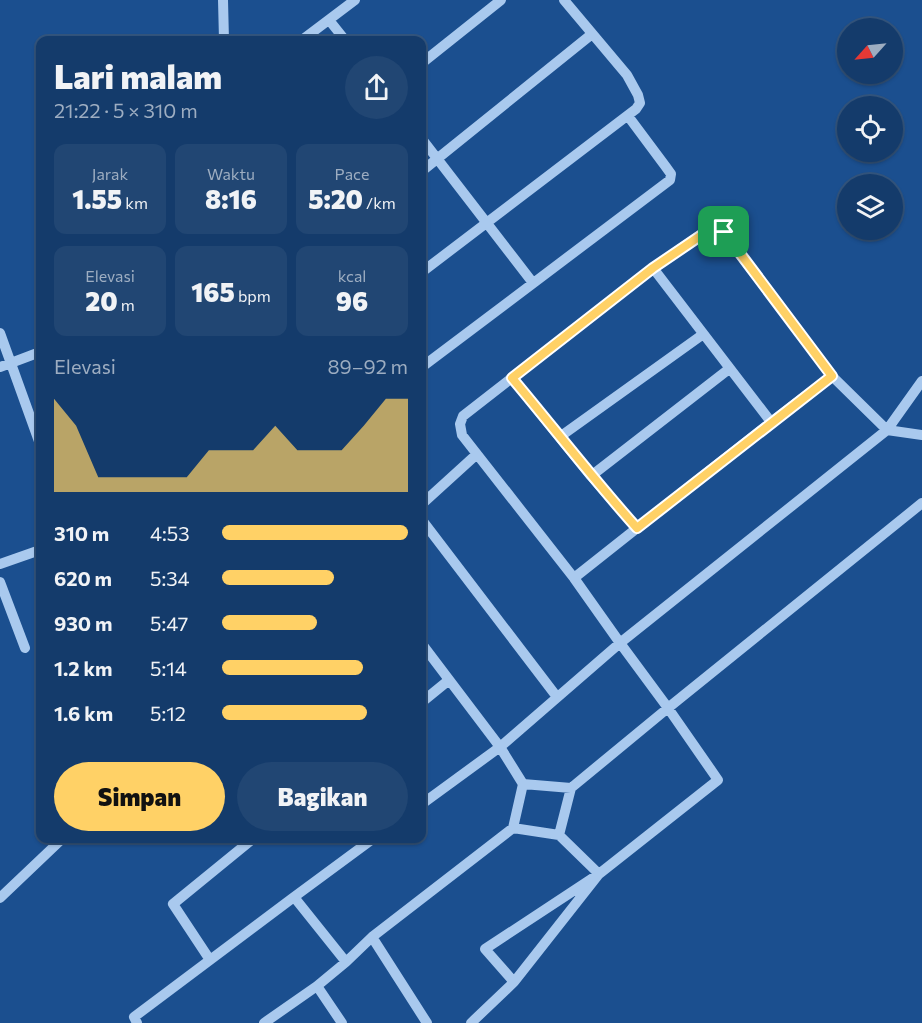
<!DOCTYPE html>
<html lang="id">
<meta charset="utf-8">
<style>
:root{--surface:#143b6b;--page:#214673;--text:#f1f3f6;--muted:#9dadc1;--line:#33557e;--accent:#ffd166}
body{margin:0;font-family:Commissioner,sans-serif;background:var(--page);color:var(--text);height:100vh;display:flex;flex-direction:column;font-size:22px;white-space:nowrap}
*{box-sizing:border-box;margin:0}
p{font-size:20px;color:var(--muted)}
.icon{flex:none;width:33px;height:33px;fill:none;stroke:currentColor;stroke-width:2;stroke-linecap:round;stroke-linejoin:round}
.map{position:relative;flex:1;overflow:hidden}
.drawer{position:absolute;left:36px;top:36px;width:390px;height:807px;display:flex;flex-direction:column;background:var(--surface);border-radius:12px;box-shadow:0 2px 4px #0004,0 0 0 2px var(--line)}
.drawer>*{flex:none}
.needle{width:39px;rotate:243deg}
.controls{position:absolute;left:837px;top:18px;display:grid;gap:12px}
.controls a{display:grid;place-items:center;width:66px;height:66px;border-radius:50%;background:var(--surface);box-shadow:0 2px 4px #0004,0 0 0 2px var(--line);font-size:30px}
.pin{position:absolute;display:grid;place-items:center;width:51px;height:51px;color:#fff;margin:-26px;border-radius:12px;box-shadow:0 3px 9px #0006}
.round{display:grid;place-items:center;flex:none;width:63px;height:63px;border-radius:32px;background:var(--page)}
.headline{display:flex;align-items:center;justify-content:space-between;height:102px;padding:0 18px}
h1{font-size:33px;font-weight:800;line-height:45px}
.metrics{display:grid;grid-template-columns:repeat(3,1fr);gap:9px;height:102px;padding:6px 18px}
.metrics div{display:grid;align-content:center;border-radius:12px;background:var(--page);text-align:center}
.metrics b{font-size:26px;font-weight:800}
.metrics small{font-size:16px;font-weight:400}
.metrics p{font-size:16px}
.chart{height:168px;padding:12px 18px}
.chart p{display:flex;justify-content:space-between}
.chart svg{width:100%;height:108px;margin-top:6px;fill:var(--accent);opacity:.7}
.action{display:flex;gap:12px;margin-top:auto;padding:12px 18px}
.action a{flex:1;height:69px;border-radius:36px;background:var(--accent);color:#111;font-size:24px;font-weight:800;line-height:69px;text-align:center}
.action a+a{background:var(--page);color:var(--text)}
ul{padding:0 18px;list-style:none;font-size:20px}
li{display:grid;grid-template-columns:96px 72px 1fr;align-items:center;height:45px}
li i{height:15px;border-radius:8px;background:var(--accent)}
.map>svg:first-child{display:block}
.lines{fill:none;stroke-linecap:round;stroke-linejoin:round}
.minor{stroke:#a9c9ee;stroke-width:10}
.route-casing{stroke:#fff;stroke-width:12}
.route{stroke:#ffd166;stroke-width:8}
</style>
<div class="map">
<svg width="922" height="1023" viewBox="0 0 922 1023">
<rect width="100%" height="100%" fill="#1b4f8f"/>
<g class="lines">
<path class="minor" d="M223,0l1,40
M329,20l16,20
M302,40l53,-40
M422,63l79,-63
M422,139l111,144
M422,171l170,-137
M653,268l118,154
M422,272l214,-163 4,-6 -2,-8 -11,-20 -63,-75
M0,333l40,111
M0,367l40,-15
M422,367l248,-187 1,-6 -5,-7 -38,-51
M832,376l55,54 35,5
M512,378l79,98 46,52
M561,436l141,-101
M591,476l138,-107
M422,504l55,-50
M422,520l135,177
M0,564l40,-14
M574,578l197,-156 61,-46 -108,-143 -15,-4 -56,39 -190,148 -3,8 2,11 112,143 46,65 267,-213 35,-49
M0,582l25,66
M422,644l78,103 23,37
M422,702l27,-22
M422,804l78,-57 120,-104 48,65 254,-205
M513,828l10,-44 48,4 -12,47
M294,897l80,-59
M0,898l63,-60
M372,937l141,-109 46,7 40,39 -85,108 -29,-33 114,-75 119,-94 -50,-72 -97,80
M210,960l-37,-56 81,-66
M346,962l26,-25 55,86
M137,1023l-3,-6 160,-120 52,65 -29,24
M264,1023l53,-37 25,37
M471,1023l43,-41"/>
</g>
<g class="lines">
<defs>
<path id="route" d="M709,230l15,2 108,144 -195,152c-44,-49 -83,-100 -125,-150l141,-110z"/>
</defs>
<use href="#route" class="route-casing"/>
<use href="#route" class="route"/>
</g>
</svg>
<div class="controls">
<a><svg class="needle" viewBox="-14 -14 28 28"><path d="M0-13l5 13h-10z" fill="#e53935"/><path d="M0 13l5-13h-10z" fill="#9dadc1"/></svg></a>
<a><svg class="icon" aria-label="locate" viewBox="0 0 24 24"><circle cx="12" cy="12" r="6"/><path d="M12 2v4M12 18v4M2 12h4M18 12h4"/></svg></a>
<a><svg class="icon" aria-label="layers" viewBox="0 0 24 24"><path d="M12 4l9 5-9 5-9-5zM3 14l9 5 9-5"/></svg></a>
</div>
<div class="pin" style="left:724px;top:232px;background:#1e9e55"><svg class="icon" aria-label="arrive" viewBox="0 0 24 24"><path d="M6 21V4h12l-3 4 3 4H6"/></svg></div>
<section class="drawer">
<div class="headline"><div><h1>Lari malam</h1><p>21:22 · 5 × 310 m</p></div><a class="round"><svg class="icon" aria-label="share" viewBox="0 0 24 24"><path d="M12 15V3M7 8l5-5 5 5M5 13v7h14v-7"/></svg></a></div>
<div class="metrics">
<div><p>Jarak</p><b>1.55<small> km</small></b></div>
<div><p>Waktu</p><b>8:16</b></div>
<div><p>Pace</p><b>5:20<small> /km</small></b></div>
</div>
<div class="metrics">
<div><p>Elevasi</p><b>20<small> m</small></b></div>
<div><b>165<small> bpm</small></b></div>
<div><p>kcal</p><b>96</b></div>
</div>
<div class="chart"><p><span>Elevasi</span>89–92 m</p>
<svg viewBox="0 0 160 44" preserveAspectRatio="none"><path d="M0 44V6L10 17L20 38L30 38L40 38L50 38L60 38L70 27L80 27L90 27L100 17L110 27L120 27L130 27L140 17L150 6L160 6V44z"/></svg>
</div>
<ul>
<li><b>310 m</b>4:53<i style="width:100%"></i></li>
<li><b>620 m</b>5:34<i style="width:60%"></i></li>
<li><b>930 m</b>5:47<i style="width:51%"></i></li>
<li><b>1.2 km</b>5:14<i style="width:76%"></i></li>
<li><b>1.6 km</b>5:12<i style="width:78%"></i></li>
</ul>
<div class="action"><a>Simpan</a><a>Bagikan</a></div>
</section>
</div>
